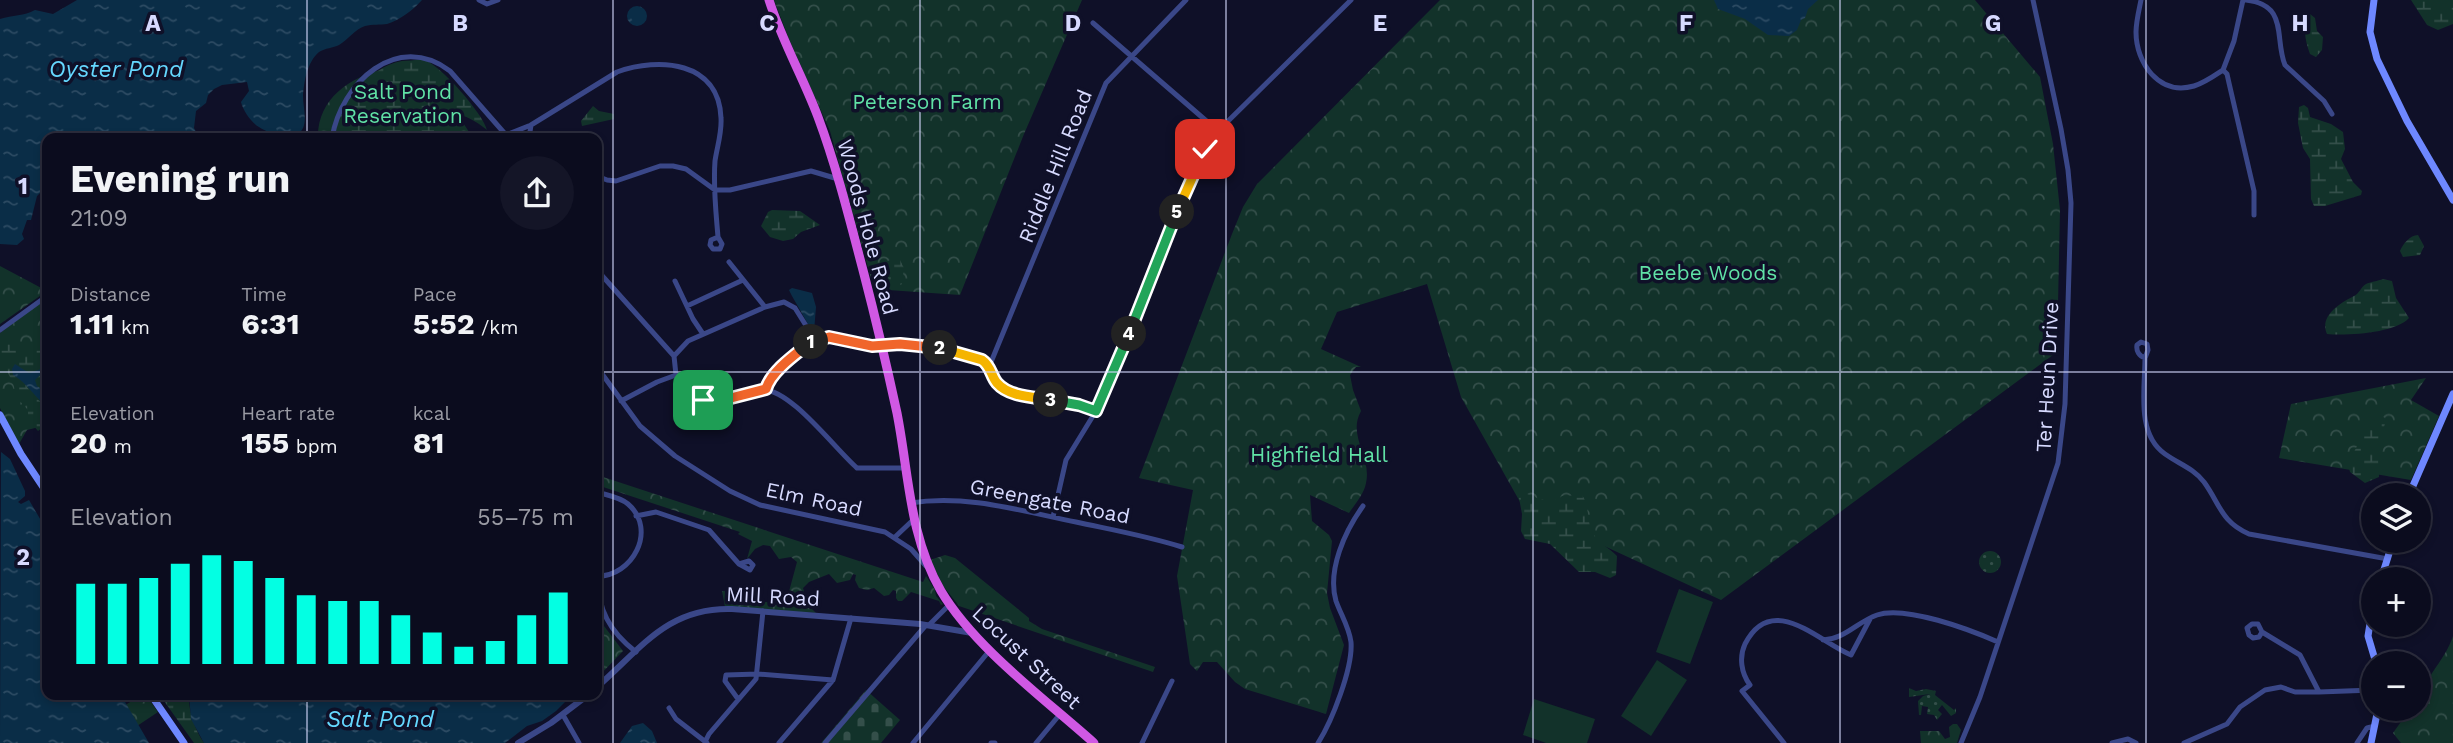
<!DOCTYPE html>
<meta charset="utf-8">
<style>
:root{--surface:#0b0c1e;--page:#141527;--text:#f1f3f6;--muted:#9a9ba4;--line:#2b2c3c;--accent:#03ffe3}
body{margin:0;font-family:"Work Sans",sans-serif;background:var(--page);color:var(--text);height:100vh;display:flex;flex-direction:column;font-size:26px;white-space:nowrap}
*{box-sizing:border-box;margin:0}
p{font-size:23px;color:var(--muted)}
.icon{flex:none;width:38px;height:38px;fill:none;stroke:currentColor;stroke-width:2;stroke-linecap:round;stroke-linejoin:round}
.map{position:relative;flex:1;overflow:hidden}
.drawer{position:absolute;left:42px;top:133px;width:560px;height:567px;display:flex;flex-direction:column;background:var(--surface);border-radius:14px;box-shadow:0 4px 10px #0003,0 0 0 2px var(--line)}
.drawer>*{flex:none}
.fabs{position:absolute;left:2361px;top:483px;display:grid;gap:14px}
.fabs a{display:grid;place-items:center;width:70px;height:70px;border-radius:50%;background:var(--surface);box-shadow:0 4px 10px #0003,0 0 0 2px var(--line);font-size:35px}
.pin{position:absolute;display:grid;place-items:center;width:60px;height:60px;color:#fff;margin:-30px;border-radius:14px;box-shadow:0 4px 10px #0006}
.km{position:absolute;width:35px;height:35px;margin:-18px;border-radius:50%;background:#222;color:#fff;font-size:19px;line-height:35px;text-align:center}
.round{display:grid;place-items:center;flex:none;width:74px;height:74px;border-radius:37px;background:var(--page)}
.overview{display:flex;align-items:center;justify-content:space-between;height:119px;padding:0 28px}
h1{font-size:38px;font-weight:700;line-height:52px}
.metrics{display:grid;grid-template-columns:repeat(3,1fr);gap:10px;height:119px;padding:7px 28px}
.metrics div{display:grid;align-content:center}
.metrics b{font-size:30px;font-weight:700}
.metrics small{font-size:19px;font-weight:400}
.metrics p{font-size:19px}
.chart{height:196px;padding:14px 28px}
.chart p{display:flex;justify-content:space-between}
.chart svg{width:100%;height:126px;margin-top:7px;stroke:var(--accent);stroke-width:6}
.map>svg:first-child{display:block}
.grass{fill:url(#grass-dots)}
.forest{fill:url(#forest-crowns)}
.wetland{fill:url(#wetland-marsh)}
.cemetery{fill:url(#cemetery-stones)}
.pitch{fill:#12322a}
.water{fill:url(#water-ripples)}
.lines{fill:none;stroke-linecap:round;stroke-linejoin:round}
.minor{stroke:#3a4788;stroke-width:5}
.tertiary{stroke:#3a4788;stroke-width:6}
.secondary{stroke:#6e88ff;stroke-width:7}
.trunk{stroke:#d058e4;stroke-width:9}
.split-1-casing{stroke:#fff;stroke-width:14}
.split-2-casing{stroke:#fff;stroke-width:14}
.split-3-casing{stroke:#fff;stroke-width:14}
.split-4-casing{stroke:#fff;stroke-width:14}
.split-5-casing{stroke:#fff;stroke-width:14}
.split-6-casing{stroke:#fff;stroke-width:14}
.split-1{stroke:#f0652b;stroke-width:9}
.split-2{stroke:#f0652b;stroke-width:9}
.split-3{stroke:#f5b400;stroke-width:9}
.split-4{stroke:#22a559;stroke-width:9}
.split-5{stroke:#22a559;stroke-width:9}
.split-6{stroke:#f5b400;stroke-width:9}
.grid{fill:none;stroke:#d7daff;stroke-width:2;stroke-opacity:0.55}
.labels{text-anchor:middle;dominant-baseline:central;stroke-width:7;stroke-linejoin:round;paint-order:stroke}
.park-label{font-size:21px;fill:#60e2a6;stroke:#0f1028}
.street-label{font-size:21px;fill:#d7daff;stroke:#0f1028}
.water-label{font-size:23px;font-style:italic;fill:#65d8ff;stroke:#0f1028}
.grid-label{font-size:23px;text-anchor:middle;font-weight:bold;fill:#d7daff;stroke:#0f1028;stroke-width:7;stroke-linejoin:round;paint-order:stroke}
</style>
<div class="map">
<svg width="2453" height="743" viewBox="0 0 2453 743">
<defs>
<pattern id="grass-dots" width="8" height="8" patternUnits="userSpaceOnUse" patternTransform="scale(1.75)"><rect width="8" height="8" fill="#12322a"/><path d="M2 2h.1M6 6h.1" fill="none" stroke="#344f4a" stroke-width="1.8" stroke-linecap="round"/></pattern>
<pattern id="forest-crowns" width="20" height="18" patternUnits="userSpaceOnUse" patternTransform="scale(1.75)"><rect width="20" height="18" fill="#12322a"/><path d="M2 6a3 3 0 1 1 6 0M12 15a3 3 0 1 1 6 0" fill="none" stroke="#344f4a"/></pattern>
<pattern id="wetland-marsh" width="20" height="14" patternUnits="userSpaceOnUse" patternTransform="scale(1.75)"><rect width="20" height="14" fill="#12322a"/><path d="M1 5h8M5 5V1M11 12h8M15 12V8" fill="none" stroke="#344f4a"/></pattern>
<pattern id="cemetery-stones" width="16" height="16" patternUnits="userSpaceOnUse" patternTransform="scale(1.75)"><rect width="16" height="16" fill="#12322a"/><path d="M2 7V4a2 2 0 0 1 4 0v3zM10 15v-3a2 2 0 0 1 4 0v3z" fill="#344f4a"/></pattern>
<pattern id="water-ripples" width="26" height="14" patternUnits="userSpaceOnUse" patternTransform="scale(1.75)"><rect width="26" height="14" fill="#0a2d47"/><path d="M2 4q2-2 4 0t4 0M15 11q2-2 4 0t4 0" fill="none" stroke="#2d4b63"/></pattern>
</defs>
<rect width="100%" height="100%" fill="#0f1028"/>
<path class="grass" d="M1979 562a11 11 0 1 1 22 0a11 11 0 1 1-22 0Z
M1909,688l7,3 10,-2 10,2 -1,4 19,15 2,-2v5l-5,3 -9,-11 -4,5 4,4 -5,6 -3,-5 -7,-1 1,-7 -6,-1 -1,9h-2l-1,-14 5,-5 7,-2 -21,3z"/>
<path class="forest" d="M774,0h308l-58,134 -64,161 -86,-6 -44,-158 -41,-92z
M1440,0h535l65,77 13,67 7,66 -3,142 -336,248 -197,-91 -63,-112 -34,-113 -90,28 -16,37 40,18h-5l-6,8 3,15 8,21c-14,25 11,46 5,72 -2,11 -11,21 -17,30l-39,-18 2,26 17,14 3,6 -5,52 3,15 14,37 -18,69 -81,-25 -10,-7 -18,-20h-14l-6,9 -7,-7 -13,-88 16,-86 -54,-12 93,-244 11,-27 14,-23z
M384,69l72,43 15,23 -4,3h-149c-1,-38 31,-61 66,-69z
M0,266l47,25 -47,33z
M47,297v93l-12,-3 12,20v18l-20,5 -8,14 -19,-36v-75z
M2426,378l-15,22 28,16 -28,64 -132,-22 12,-54z
M597,475l326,107 3,-6 9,14 1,6 7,8 -2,1 -2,-4 -28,-9 -9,9h-4l-2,-3v-7l-3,-1 -4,5 -5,1 -10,-8 -7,2 -8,-2 -4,-8 1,-5 -3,-1 -3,6 -13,3 -8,-9 -20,8 -6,6 5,17 8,8 -91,-6 -3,-16h2l16,5 10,-3 2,8 31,2 -9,-11 13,7 10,-37 -6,-5 -12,2 -9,-13 -7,-1 -8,4 -8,10 5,-18 -14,-7 2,-2 -143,-47z
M945,555l10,3 74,60v3l13,8 113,38 -2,5 -194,-66 -15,-19 -14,-27z
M597,609l7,17 19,25 -26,27z
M2453,636v107h-52l-8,-10 17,-24h8c0,-26 27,-47 35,-73z
M141,695h5l12,17 -21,14 -13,-20z
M1953,724h4l4,6 -4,13h-36l-1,-12h19l6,8 5,-2 -1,-10z"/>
<path class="wetland" d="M2411,0h42v24l-15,6 -11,-5z
M2310,14l5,4 2,13 6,6 -1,13 -6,7 -6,-3c-5,-14 -8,-27 0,-40z
M402,61c7,0 15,-2 22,-1 16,4 60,55 63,70 -22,-18 -45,-26 -56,8h-90c6,-33 25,-71 61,-77z
M2304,105l4,3 2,9 21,7 12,8 2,17 -4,10 12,23 9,9 -1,4 -36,11h-11l-3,-7 -1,-40 -7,-11 -5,-25 1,-16z
M593,106l6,5 15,3v5l-32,7 -1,-5z
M772,210l28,1 20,14 -19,7 -8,7 -10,2 -13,-4 -9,-11 7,-14z
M2418,235l6,11 -4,9 -17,2 -3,-6c3,-7 10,-16 18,-16z
M895,258h4l5,10 -2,16 -5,3 -18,-18 4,-6z
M2383,279l9,2 4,17 13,20c-13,15 -62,18 -82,16 -8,-18 13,-31 27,-38 5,-2 7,-9 12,-12 4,-2 12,-3 17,-5z
M20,327l7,2 -11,8 4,11 6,3 21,-2v44l-10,-7 -2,-6 6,-6 -3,-5 -5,4h-7l-9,-9 -2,13c9,4 12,10 17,17 4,5 11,9 15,13v17l-9,7 -10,-12v-9l-11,-12 -4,-15 -13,-26v-19z
M2384,417l2,3 -8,28 1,29 -14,6 -15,-11 -2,-8 21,-42z
M1522,492c13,4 29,15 40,4l20,-1c8,11 4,26 11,38 5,11 16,14 24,23l-1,19 -6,3 -15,-6h-16l-29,-28 -25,-5 -4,-8 1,-17 -3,-16z
M167,695h22c-1,15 6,35 15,48h-10l-30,-42z"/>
<path class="cemetery" d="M866,690l34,30 -19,23h-60z"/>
<path class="pitch" d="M1679,589l34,13 -23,62 -34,-12z
M1657,660l30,20 -36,56 -30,-20z
M1534,699l61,20 -8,24h-41l-23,-8z"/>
<path class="water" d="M77,0h345c-9,10 -22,20 -35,24 -7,1 -15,0 -22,2 -10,3 -17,14 -26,19 -6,3 -14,3 -20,7 -12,10 -15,30 -16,44 0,10 4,23 0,32 -8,16 -33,6 -44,-1 -7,-4 -16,-16 -18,-25l8,-11 -2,-9 -25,3 -8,4 -6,6 -2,8 -10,8 -2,17 5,10h-152v48l-10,10 -6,24h-4l-5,14 2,5 -7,6 -17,-1v-225c13,-4 24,-3 35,-9l18,4z
M1714,0h104l-10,9 -3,9 -4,2 -4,10 -8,6 -21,-1 -23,-16 -27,-10z
M627 16a10 10 0 1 1 20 0a10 10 0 1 1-20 0Z
M792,288l20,5 4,14 -2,24h-2l-20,-35 -3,-6z
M15,364l14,9 12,-4v5l-6,6 2,6 10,7v14c-13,-11 -20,-24 -34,-32l-1,-6z
M1,452l9,7 15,32v5l-7,6 3,2 8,-4 17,29 1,13 -4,3 4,1v149h74l28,48h-149z
M189,695h383l-16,16 -14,10 -15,5 -22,17h-301l-13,-24z
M643,723l9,8 5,12h-37l12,-17z"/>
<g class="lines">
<path class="minor" d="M479,0l8,4 11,-4
M2141,0c-2,10 -5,22 -5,32 0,31 23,64 58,54 10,-3 20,-10 29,-16
M2243,0l-9,41 -11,29 4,4 2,9 25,108v24
M2246,0c43,5 28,38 39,65l39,36 8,13
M1093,23l125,108
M506,135l25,-10
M332,138c9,-55 65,-107 118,-67l56,64 19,3
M529,138l2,-13 86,-53c42,-15 102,-11 104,46 1,15 -4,29 -6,43 -2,26 1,51 3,76l4,7 -2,5h-7l-3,-4 1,-5 7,-3
M597,176l10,4 9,1 44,-15h13l13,3 29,21h15l81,-19 27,8
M729,262l36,45
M597,270l77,86 2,19 -19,7 -36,19
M675,281l18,38 10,15
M687,306l56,-26
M0,330l47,-34
M2141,342l6,2 1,6 -3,8c-6,-2 -9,-7 -8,-13z
M674,356l14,-15 77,-34 19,-5 11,6 20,32
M2145,358c0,31 -9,76 20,96 14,10 28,14 39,28 16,22 17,40 45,52l139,25
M597,367l43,59 35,30 55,35 30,14 125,27 26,17 15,17
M989,367l117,-284 80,-83
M676,375c7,11 19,23 32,26 19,-2 36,-10 54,-11 27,-3 74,60 95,78h48
M766,389c4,-13 39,-46 53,-50 17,-6 34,5 52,7 9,1 18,-1 27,-2 24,-1 56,3 79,13 16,7 14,27 30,34 26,11 60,9 89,20
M597,492c9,3 23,5 31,12 30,26 4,73 -31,72
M910,503c57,-9 111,8 166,19 37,8 71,14 106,25
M636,516l20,-4 53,18 30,34
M1053,517l13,-57 30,-49 109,-262 13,-18 133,-131
M895,537l18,-17
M749,561l4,4 -3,5 -11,-6z
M598,576c-1,33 12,56 38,76
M929,625l21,-21
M2262,632l-3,5 -6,1 -4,-3 -2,-7 5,-4h6l4,8 38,23 19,37 54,-2
M1823,640c22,-1 34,-18 54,-25 28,-10 94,15 121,27
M738,699l-13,-18 1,-6 32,-1 75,6
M669,708l7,11 31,24
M563,715l16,28
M705,742l4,-8 47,-55 7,-68
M779,743l54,-63 18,-62
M825,743l101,-118
M913,743l77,-93
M991,743h4
M1036,743l25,-30
M1142,743l30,-62
M1318,743c14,-22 35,-75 33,-101 -2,-15 -10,-27 -15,-41 -9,-31 9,-70 27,-95
M1784,743l-42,-52 8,-6c-9,-12 -11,-28 -5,-41 27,-53 74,-2 106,11l19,-36
M1961,743l19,-46 78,-234 7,-59 6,-201 -3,-33 -7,-41 -28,-129
M2112,743l16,-4 8,4
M2184,743l43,-19 13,-17 25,-17 16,-3 14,5h24
M2357,743l10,-15 8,-2"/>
<path class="tertiary" d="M597,687c44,-38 70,-80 135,-78l188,15 52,9
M518,743l33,-20 37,-28"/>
<path class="secondary" d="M2374,0l-4,32 7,27 30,62 46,79
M0,415l21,39 26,39
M2409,495l44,-101
M2381,579l12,-38
M2373,605l-5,31 8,27
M151,695l33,48
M2371,743l7,-34"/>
<path class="trunk" d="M769,0c13,41 34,77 49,117 19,51 32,104 46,157 12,46 23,93 33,139 12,61 12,123 44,178 34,57 104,108 153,152"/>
</g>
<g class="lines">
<defs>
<path id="split-1" d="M703,400h20l43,-11c5,-18 30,-35 45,-47"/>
<path id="split-2" d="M811,342l18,-5 43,9 28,-2 40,4"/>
<path id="split-3" d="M940,348l42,12c9,6 9,16 15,23 12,14 37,14 54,17"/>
<path id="split-4" d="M1051,400l28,5 17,6 33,-77"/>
<path id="split-5" d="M1129,334l48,-122"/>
<path id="split-6" d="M1177,212l28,-63"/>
</defs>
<use href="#split-1" class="split-1-casing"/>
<use href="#split-2" class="split-2-casing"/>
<use href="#split-3" class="split-3-casing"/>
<use href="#split-4" class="split-4-casing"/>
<use href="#split-5" class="split-5-casing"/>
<use href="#split-6" class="split-6-casing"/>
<use href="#split-1" class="split-1"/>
<use href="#split-2" class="split-2"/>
<use href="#split-3" class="split-3"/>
<use href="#split-4" class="split-4"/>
<use href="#split-5" class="split-5"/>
<use href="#split-6" class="split-6"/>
</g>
<path class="grid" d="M307,0v138M613,0v743M920,0v743M1226,0v743M1533,0v743M1840,0v743M2146,0v743M0,372h47M597,372h1856M307,695v48"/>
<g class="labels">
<g class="park-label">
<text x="403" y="91">Salt Pond<tspan x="403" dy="24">Reservation</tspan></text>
<text x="927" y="101">Peterson Farm</text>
<text x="1708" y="272">Beebe Woods</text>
<text x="1319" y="454">Highfield Hall</text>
</g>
<g class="street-label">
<text transform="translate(1055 166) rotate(-68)">Riddle Hill Road</text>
<text transform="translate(868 227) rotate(75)">Woods Hole Road</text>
<text transform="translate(2047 377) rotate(-87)">Ter Heun Drive</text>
<text transform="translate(814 499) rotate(12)">Elm Road</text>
<text transform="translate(1050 501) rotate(11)">Greengate Road</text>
<text transform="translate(773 596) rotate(3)">Mill Road</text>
<text transform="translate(1027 657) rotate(43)">Locust Street</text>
</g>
<g class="water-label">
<text x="116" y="69">Oyster Pond</text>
<text x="380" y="719">Salt Pond</text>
</g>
</g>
<g class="grid-label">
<text x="153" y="31">A</text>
<text x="460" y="31">B</text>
<text x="767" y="31">C</text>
<text x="1073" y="31">D</text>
<text x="1380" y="31">E</text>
<text x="1686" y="31">F</text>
<text x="1993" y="31">G</text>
<text x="2300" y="31">H</text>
<text x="23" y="194">1</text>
<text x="23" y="565">2</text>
</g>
</svg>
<div class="fabs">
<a><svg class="icon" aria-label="layers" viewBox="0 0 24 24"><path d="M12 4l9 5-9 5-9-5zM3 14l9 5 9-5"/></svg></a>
<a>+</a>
<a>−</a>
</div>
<div class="pin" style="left:703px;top:400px;background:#1e9e55"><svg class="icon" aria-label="arrive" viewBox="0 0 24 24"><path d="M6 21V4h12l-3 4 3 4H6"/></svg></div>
<div class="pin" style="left:1205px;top:149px;background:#d93025"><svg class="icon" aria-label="check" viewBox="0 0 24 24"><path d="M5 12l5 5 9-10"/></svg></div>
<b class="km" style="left:811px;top:342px">1</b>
<b class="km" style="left:940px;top:348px">2</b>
<b class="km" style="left:1051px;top:400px">3</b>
<b class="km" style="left:1129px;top:334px">4</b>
<b class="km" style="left:1177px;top:212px">5</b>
<section class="drawer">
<div class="overview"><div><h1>Evening run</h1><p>21:09</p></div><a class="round"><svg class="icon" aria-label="share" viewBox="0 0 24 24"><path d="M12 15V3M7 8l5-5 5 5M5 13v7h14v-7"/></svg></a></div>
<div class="metrics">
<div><p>Distance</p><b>1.11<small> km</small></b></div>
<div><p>Time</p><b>6:31</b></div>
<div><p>Pace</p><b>5:52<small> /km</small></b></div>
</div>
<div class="metrics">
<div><p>Elevation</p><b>20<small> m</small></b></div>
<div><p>Heart rate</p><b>155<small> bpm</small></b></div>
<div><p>kcal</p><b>81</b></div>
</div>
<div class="chart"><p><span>Elevation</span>55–75 m</p>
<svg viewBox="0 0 160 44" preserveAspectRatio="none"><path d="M5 44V16M15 44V16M25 44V14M35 44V9M45 44V6M55 44V8M65 44V14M75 44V20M85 44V22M95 44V22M105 44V27M115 44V33M125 44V38M135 44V36M145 44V27M155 44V19"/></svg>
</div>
</section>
</div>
